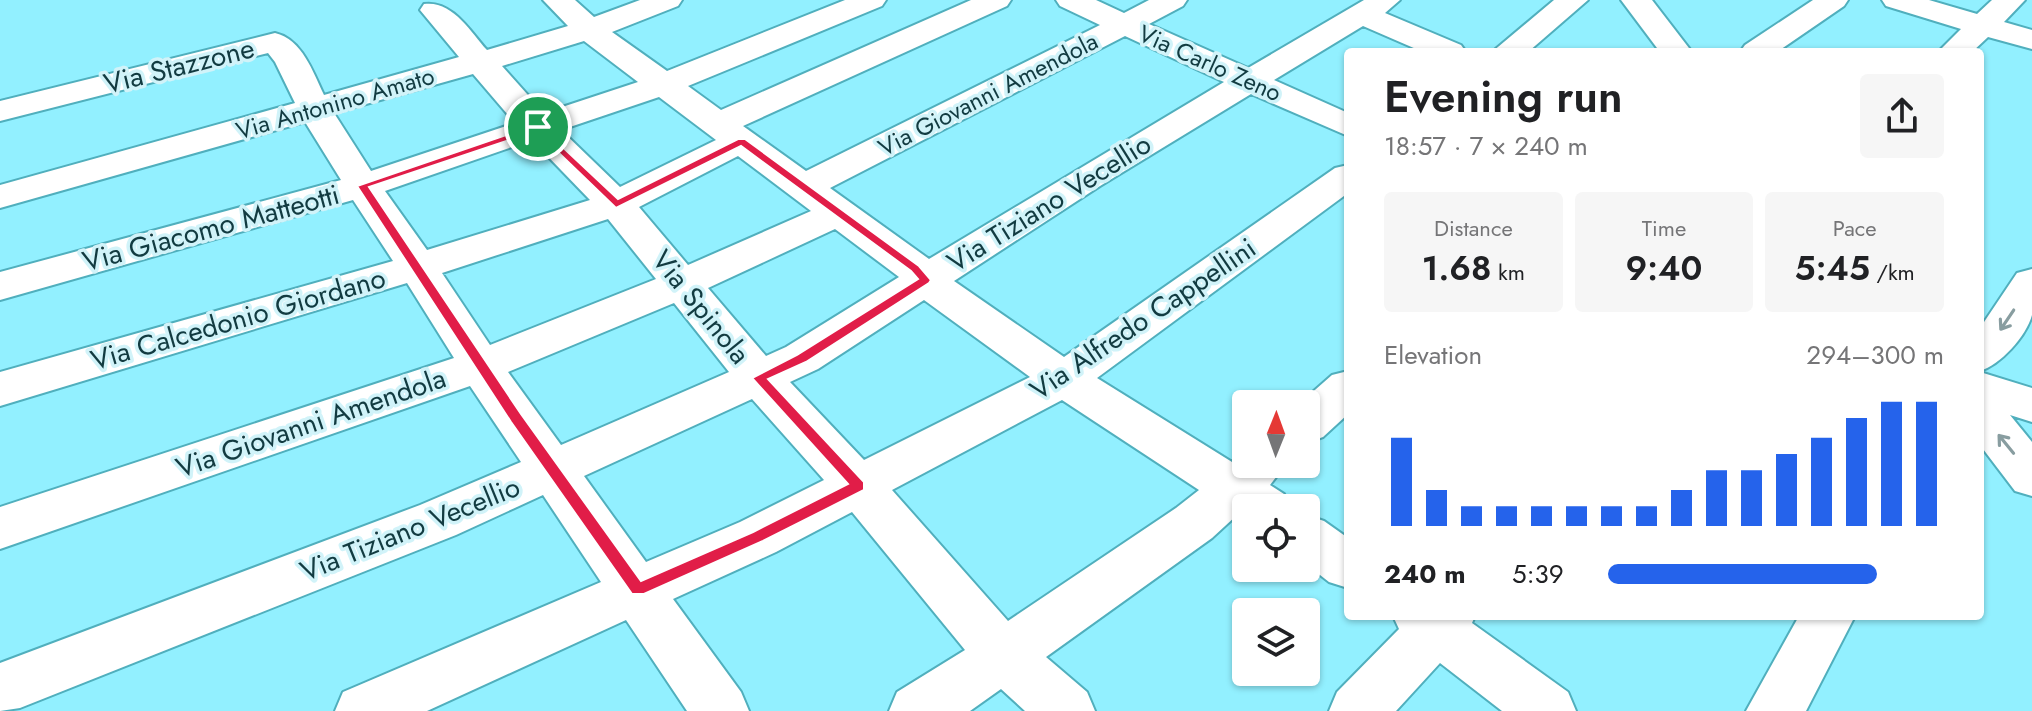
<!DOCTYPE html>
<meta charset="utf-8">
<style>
:root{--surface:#fff;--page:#f6f6f6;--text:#202124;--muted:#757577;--accent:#2563eb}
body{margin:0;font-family:Jost,sans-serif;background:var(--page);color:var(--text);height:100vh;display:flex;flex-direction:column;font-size:30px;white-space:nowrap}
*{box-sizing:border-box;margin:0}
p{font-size:26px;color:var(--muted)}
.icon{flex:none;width:44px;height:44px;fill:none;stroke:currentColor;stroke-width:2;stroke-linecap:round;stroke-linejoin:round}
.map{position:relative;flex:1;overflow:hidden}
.panel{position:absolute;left:1344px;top:48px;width:640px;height:572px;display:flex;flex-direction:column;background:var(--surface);border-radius:8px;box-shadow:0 2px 6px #0004}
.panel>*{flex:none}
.needle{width:52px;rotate:1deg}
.tools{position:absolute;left:1232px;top:390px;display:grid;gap:16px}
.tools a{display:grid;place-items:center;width:88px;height:88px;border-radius:8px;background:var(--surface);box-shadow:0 2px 6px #0004;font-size:40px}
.pin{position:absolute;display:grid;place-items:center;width:68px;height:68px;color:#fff;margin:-34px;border:4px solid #fff;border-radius:50%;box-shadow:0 2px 8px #0007}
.round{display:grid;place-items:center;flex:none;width:84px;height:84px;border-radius:8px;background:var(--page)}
.overview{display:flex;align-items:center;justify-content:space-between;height:136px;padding:0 40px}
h1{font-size:44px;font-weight:600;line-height:60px}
.stats{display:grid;grid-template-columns:repeat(3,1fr);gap:12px;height:136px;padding:8px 40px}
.stats div{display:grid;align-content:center;border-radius:8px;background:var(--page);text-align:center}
.stats b{font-size:34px;font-weight:600}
.stats small{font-size:22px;font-weight:400}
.stats p{font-size:22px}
.chart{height:224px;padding:16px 40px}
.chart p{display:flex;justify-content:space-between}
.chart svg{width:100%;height:144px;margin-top:8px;stroke:var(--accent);stroke-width:6}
ul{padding:0 40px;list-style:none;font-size:26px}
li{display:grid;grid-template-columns:128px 96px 1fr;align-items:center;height:60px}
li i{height:20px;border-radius:10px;background:var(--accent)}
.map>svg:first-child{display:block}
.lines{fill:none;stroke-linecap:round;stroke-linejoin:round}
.minor-casing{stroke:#50afbd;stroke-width:4}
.minor{fill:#fff;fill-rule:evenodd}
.oneway{stroke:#889da0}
.route{fill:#e11d48;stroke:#fff;stroke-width:2;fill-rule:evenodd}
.labels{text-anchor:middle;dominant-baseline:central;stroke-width:7;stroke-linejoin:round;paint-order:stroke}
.far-street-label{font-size:24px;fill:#123b41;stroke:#d1f3f9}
.street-label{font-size:28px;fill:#123b41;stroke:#d1f3f9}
</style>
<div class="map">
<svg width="2032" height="711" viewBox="0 0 2032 711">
<rect width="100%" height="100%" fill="#92f0ff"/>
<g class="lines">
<defs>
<path id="minor" d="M543,0h32l19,17 46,-17h42l-4,6 -66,26 55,39 178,-71h41l-4,6 -194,80 33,24 250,-110h40l-4,6 -264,120 63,45 294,-146 -40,-19 -4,-6h40l28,13 25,-13h38l-4,6 -34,18 99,44 116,-68h36l-15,13 76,32 5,7h-43l-60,-26 -89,54 74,33v23l-97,-42 -151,92 -146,95 110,76 271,-189 13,-3v28l-251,185 135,84 14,-12v14h40l-16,21 14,9 7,14h-45v13l-9,-6 -25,23 -166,119 41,35 8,19h-70l-24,-22 -31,22h-81l8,-19 68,-42 -113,-138 -76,40 -103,47 68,93 8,19h-62l-61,-91 -199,91h-92l8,-19 258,-110 -58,-87 -87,40 -436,173 -20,3v-48l420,-158 101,-43 -51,-76 -470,163v-42l454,-149 -47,-75 -407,123v-34l393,-111 -40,-61 -353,100v-28l341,-92 -36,-58 -305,86v-23l295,-82 -20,-41 -7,-9 -268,68v-20l275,-68c27,6 38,39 49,62l135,-38 -39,-47 4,-6c28,-4 46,27 63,46l81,-24zM1125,36l99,46 -295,177 -99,-71zM584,41l54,41 -94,31 -42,-47zM473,74l42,49 -144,48 -37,-58zM659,97l57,43 -96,47 -59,-57zM532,140l58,60 -163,50 -42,-59zM738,156l73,55 -123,54 -49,-58zM608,219l48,60 -166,66 -48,-72zM835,229l64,48 -113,70 -20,9 -58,-68zM924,300l106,77 -166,83 -74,-78 28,-13zM674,303l55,69 -168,73 -53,-73zM752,399l72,81 -84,42 -94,40 -62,-86zM1062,400l137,90 -23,18 -168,113 -116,-131z
M1554,0h34l-60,52h-36z
M1621,0h31l40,52h-32z
M1813,0h35l-4,6 -67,46h-37l5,-7z
M1882,0h47l48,14 15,-14h33l-21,22 28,8v19l-44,-12 -16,15h-34l23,-23 -75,-23z
M2032,269c0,14 0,33 0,46 -6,22 -32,50 -52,56v-43l37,-55z
M1348,371v43l-25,23 -17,6v-39h-7l33,-29z
M1980,372l52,16v34l-22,-7 22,27v54l-17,-5 -35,-46z
M1306,515l18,6 24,17v50l-19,-6 -23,-18z
M1393,616h82l-3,7 96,69 8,19h-74l-62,-48 -44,48h-67l8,-19 62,-63z
M1799,616h56l-49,95h-60z"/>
</defs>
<use href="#minor" class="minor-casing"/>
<use href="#minor" class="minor"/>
</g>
<defs><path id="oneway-shaft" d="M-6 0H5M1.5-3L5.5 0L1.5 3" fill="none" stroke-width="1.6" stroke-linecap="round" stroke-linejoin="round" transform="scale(2)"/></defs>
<g class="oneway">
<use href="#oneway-shaft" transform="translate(2007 320) rotate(124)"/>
<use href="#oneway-shaft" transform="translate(2006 444) rotate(-129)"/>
</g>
<path class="route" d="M538,124l80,75 120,-60h7l174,127 12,14 -2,3 -123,79 -38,17 96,103v8l-101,51 -119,53h-12l-121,-172 -154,-236zM536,131l80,77 125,-62 170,125 7,8 -121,76 -45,23 96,106 -95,48 -112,49 -120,-167 -152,-227z"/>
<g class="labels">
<g class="far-street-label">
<text transform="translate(1210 63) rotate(24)">Via Carlo Zeno</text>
<text transform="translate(988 94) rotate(-27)">Via Giovanni Amendola</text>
<text transform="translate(335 103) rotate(-16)">Via Antonino Amato</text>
</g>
<g class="street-label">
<text transform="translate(179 66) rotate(-14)">Via Stazzone</text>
<text transform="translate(1049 203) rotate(-32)">Via Tiziano Vecellio</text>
<text transform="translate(211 228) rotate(-15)">Via Giacomo Matteotti</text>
<text transform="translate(701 307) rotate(51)">Via Spinola</text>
<text transform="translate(238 319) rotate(-16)">Via Calcedonio Giordano</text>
<text transform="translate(1143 319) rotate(-34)">Via Alfredo Cappellini</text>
<text transform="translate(311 423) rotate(-19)">Via Giovanni Amendola</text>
<text transform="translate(410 529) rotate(-22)">Via Tiziano Vecellio</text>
</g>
</g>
</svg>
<div class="tools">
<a><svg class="needle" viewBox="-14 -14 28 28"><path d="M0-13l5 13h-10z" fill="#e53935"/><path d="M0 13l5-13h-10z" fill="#757577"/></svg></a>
<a><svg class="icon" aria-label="locate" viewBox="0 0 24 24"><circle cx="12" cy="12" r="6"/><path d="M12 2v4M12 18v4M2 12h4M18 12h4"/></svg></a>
<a><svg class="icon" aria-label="layers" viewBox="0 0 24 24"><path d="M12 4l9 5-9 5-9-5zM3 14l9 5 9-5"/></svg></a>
</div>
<div class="pin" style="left:538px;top:127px;background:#1e9e55"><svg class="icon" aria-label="arrive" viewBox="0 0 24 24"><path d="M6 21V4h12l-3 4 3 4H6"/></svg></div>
<section class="panel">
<div class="overview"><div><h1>Evening run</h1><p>18:57 · 7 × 240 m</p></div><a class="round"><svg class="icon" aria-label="share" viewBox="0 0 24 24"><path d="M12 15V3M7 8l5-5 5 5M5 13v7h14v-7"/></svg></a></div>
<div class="stats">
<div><p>Distance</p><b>1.68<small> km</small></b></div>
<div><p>Time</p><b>9:40</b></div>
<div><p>Pace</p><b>5:45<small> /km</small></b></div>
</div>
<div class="chart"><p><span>Elevation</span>294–300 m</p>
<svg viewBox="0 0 160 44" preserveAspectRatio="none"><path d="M5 44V17M15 44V33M25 44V38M35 44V38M45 44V38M55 44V38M65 44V38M75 44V38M85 44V33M95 44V27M105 44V27M115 44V22M125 44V17M135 44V11M145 44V6M155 44V6"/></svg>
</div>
<ul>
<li><b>240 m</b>5:39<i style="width:80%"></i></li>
</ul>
</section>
</div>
